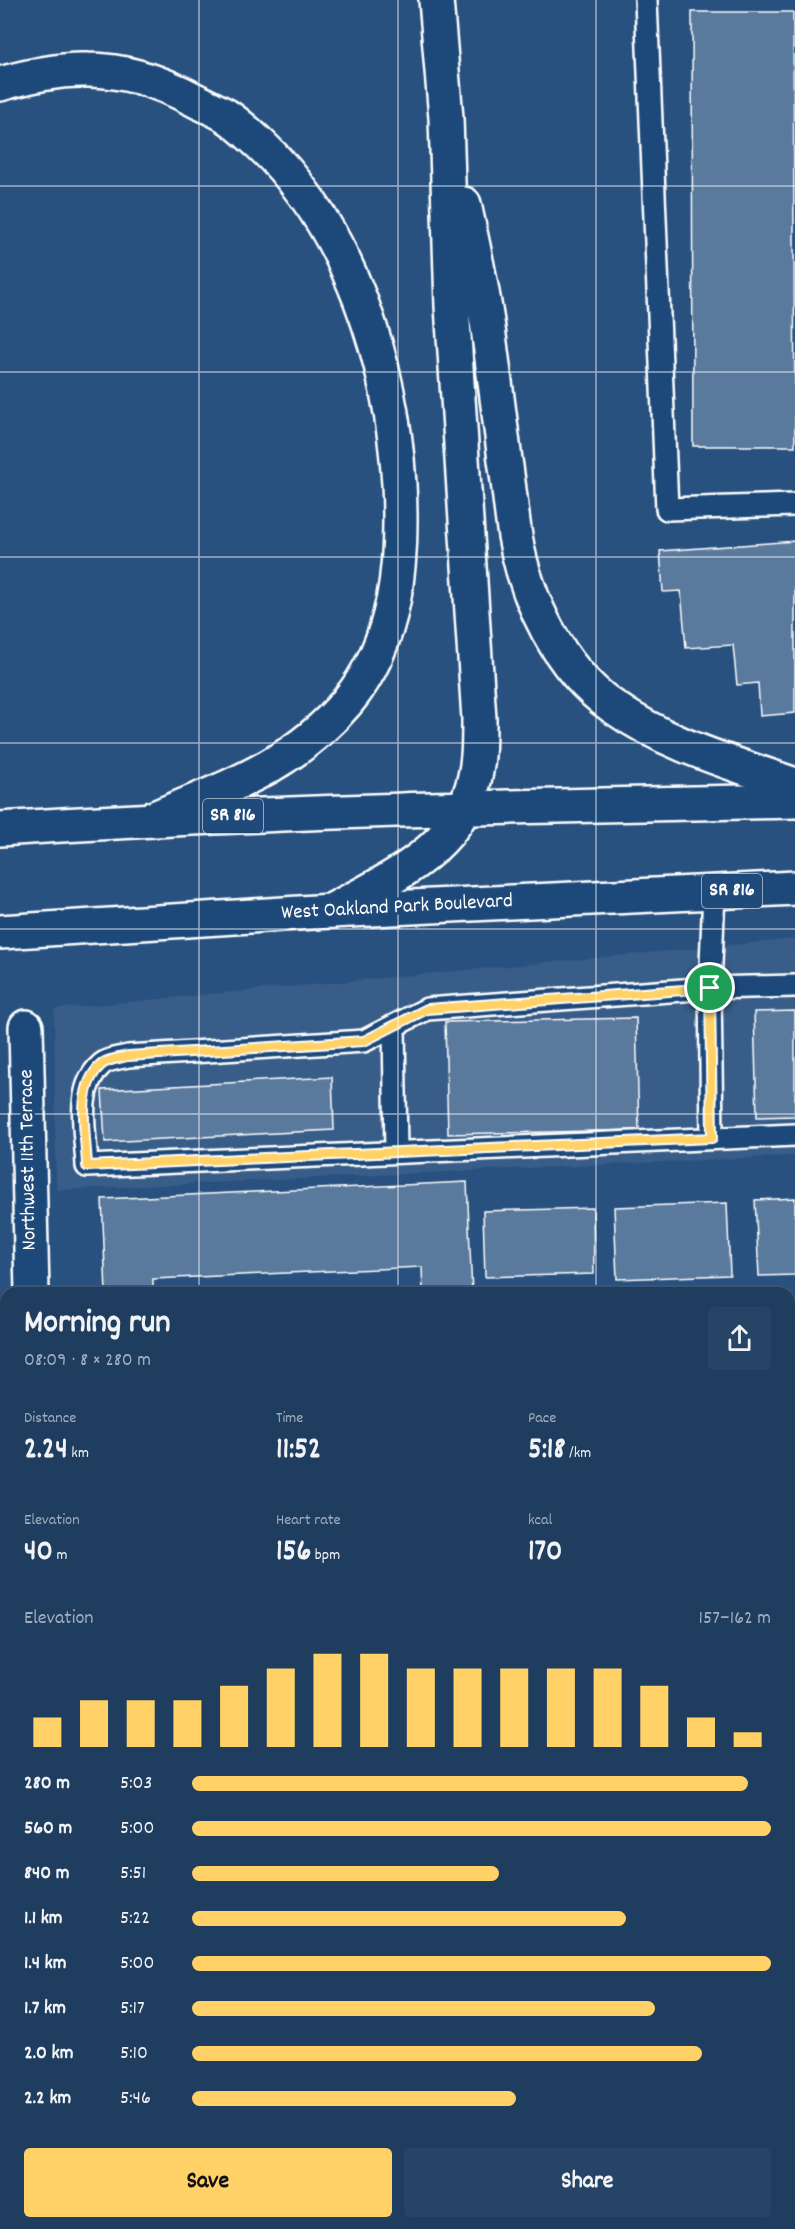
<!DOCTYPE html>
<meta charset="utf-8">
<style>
:root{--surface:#1e3d5f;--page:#264465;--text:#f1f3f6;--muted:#a1aebd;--line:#3c5674;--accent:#ffd166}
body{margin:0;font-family:Dekko,sans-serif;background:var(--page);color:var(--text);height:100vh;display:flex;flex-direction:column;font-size:22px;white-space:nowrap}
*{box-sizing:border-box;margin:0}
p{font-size:20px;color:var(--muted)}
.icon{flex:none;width:33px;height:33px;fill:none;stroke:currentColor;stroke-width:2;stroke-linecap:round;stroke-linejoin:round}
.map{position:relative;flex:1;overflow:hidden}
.details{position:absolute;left:0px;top:1287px;width:795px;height:942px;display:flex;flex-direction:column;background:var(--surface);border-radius:18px 18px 0 0;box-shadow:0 2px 4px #0004,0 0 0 2px var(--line)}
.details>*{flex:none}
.pin{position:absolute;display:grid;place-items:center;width:51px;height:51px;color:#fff;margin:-26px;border:3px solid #fff;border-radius:50%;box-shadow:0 2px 6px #0007}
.round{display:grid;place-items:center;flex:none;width:63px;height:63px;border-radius:6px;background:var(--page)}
.headline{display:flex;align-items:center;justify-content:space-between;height:102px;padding:0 24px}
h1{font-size:33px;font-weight:800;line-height:45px}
.figures{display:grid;grid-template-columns:repeat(3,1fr);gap:9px;height:102px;padding:6px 24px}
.figures div{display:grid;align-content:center}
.figures b{font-size:30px;font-weight:800}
.figures small{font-size:16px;font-weight:400}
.figures p{font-size:16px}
.chart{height:168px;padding:12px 24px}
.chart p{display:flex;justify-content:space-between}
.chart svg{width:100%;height:108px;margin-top:6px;stroke:var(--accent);stroke-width:6}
.primary-button{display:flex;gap:12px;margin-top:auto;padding:12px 24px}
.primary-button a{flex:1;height:69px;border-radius:6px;background:var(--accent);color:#111;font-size:24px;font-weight:800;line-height:69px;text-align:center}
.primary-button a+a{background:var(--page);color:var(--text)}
ul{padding:0 24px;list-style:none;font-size:20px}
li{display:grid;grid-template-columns:96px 72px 1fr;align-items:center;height:45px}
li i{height:15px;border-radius:8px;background:var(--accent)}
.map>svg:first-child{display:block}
.built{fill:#375d88}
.water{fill:url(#water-ripples);stroke:#aabbcd;stroke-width:1.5}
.building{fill:#5a7a9d;stroke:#fff;stroke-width:1.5}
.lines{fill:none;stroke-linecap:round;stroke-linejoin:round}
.lane-casing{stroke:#fff;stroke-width:26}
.street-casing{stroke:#fff;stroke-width:38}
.primary-casing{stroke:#fff;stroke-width:38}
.highway-casing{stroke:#fff;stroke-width:38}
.lane{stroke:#1f4a7a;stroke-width:21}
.street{stroke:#1f4a7a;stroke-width:33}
.primary{stroke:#1f4a7a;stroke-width:33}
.highway{stroke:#1f4a7a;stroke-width:33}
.route-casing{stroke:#fff;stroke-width:12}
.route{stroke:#ffd166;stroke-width:8}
.grid{fill:none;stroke:#fff;stroke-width:1.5;stroke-opacity:0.55}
.labels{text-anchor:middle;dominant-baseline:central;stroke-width:6;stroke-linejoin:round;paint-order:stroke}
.shield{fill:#1f4a7a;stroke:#bcc9d7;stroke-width:1.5}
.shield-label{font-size:20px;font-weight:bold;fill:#fff}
.street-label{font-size:21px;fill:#fff;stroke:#1f4a7a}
</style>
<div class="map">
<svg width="795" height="2229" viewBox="0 0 795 2229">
<defs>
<pattern id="water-ripples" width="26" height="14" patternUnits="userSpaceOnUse" patternTransform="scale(1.5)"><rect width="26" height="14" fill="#718dab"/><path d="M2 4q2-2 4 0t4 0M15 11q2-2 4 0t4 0" fill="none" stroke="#64768a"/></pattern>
</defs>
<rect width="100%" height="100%" fill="#28517f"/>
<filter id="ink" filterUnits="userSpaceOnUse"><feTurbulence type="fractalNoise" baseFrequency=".0167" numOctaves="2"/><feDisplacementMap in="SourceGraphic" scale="12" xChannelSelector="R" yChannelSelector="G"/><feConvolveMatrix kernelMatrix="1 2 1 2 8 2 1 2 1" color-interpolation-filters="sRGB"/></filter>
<g filter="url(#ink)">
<path class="built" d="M795,939v217l-739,34 -2,-181z"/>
<path class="water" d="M789,1622h6v320h-6z
M0,1652h6v323l-6,1z"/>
<path class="building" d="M692,12h101l2,434h-102z
M795,541v172l-35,3 -2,-33 -21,2 -4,-40 -47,3 -5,-57 -18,1 -3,-41z
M795,1011v105l-38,1 -3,-105z
M636,1018l3,112 -191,4 -3,-112z
M332,1077l2,53 -229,12 -3,-52z
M467,1182l5,111h-49l-1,-26 -269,12v14h-47l-4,-94z
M795,1198v77l-36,1 -4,-76z
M727,1203l3,72 -113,4 -3,-72z
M593,1208l1,66 -109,3 -2,-66z
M795,1448v34l-5,1 -1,-34z
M789,1995h6v65h-6z
M6,2012v96h-6v-95z
M795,2223v6h-26v-5z"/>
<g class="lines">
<defs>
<path id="lane" d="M646,0l21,509 128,-4
M714,892l-4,96 85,-2
M394,1027l2,125
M712,1138l-2,-150 -283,21 -63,32 -236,15c-8,2 -21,3 -27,9 -27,24 -15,69 -14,101l708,-31
M0,1349h6"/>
<path id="street" d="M26,1027l6,266
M789,1375h6
M789,2154h6
M0,2184l6,-1
M298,2223v6"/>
<path id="primary" d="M0,829c265,-18 530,-23 795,-28
M0,932l331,-21 464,-23"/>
<path id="highway" d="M0,84c29,-8 58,-15 88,-14 37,0 75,13 107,30 10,5 21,10 30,15 13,8 24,19 35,29 90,84 132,220 139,340 4,76 -1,157 -52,218 -55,65 -120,85 -195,117
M464,204c10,46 20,92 26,139 5,39 10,78 15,117 4,25 6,51 10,76 11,63 44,133 97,170 55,39 120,57 183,79
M331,911c53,-29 123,-59 141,-123 7,-22 7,-45 7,-69l-27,-413 -6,-188 -10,-118"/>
</defs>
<use href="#lane" class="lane-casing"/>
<use href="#street" class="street-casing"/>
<use href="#primary" class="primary-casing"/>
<use href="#highway" class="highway-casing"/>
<use href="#lane" class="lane"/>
<use href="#street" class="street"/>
<use href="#primary" class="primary"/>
<use href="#highway" class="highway"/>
</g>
</g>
<g class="lines" filter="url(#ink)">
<defs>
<path id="route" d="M710,988l2,150 -625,28c-1,-31 -12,-78 14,-101 6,-6 19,-7 27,-9l236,-15 63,-32z"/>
</defs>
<use href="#route" class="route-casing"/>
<use href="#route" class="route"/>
</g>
<path class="grid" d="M199,0v1293M398,0v1293M596,0v1293M0,186h795M0,372h795M0,557h795M0,743h795M0,929h795M0,1114h795M0,1300h6M789,1300h6M0,1486h6M789,1486h6M0,1672h6M789,1672h6M0,1858h6M789,1858h6M0,2043h6M789,2043h6M199,2223v6M398,2223v6M596,2223v6"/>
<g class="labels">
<g class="shield">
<rect x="203" y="799" width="60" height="34" rx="4.5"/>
<rect x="702" y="874" width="60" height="34" rx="4.5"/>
</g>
<g class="shield-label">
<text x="233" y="816">SR 816</text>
<text x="732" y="891">SR 816</text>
</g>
<g class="street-label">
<text transform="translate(397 908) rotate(-3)">West Oakland Park Boulevard</text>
<text transform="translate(29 1160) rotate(-91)">Northwest 11th Terrace</text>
</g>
</g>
</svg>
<div class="pin" style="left:710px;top:988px;background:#1e9e55"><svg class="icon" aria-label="arrive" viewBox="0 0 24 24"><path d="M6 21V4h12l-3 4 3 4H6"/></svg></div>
<section class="details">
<div class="headline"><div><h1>Morning run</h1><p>08:09 · 8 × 280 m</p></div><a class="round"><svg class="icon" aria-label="share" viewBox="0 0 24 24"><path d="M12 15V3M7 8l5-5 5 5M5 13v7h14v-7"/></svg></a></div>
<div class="figures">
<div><p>Distance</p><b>2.24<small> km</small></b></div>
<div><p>Time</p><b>11:52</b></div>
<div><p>Pace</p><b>5:18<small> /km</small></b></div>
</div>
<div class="figures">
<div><p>Elevation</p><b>40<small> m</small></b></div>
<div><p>Heart rate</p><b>156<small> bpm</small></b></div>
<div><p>kcal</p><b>170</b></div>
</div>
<div class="chart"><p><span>Elevation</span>157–162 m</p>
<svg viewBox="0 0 160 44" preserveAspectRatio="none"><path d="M5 44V32M15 44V25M25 44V25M35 44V25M45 44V19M55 44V12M65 44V6M75 44V6M85 44V12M95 44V12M105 44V12M115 44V12M125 44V12M135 44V19M145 44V32M155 44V38"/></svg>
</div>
<ul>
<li><b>280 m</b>5:03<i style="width:96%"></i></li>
<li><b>560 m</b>5:00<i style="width:100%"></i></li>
<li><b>840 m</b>5:51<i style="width:53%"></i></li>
<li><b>1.1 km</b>5:22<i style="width:75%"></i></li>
<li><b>1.4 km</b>5:00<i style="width:100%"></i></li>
<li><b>1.7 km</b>5:17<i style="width:80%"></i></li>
<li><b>2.0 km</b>5:10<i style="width:88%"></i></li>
<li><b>2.2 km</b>5:46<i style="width:56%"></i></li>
</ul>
<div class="primary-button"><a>Save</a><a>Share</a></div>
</section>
</div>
